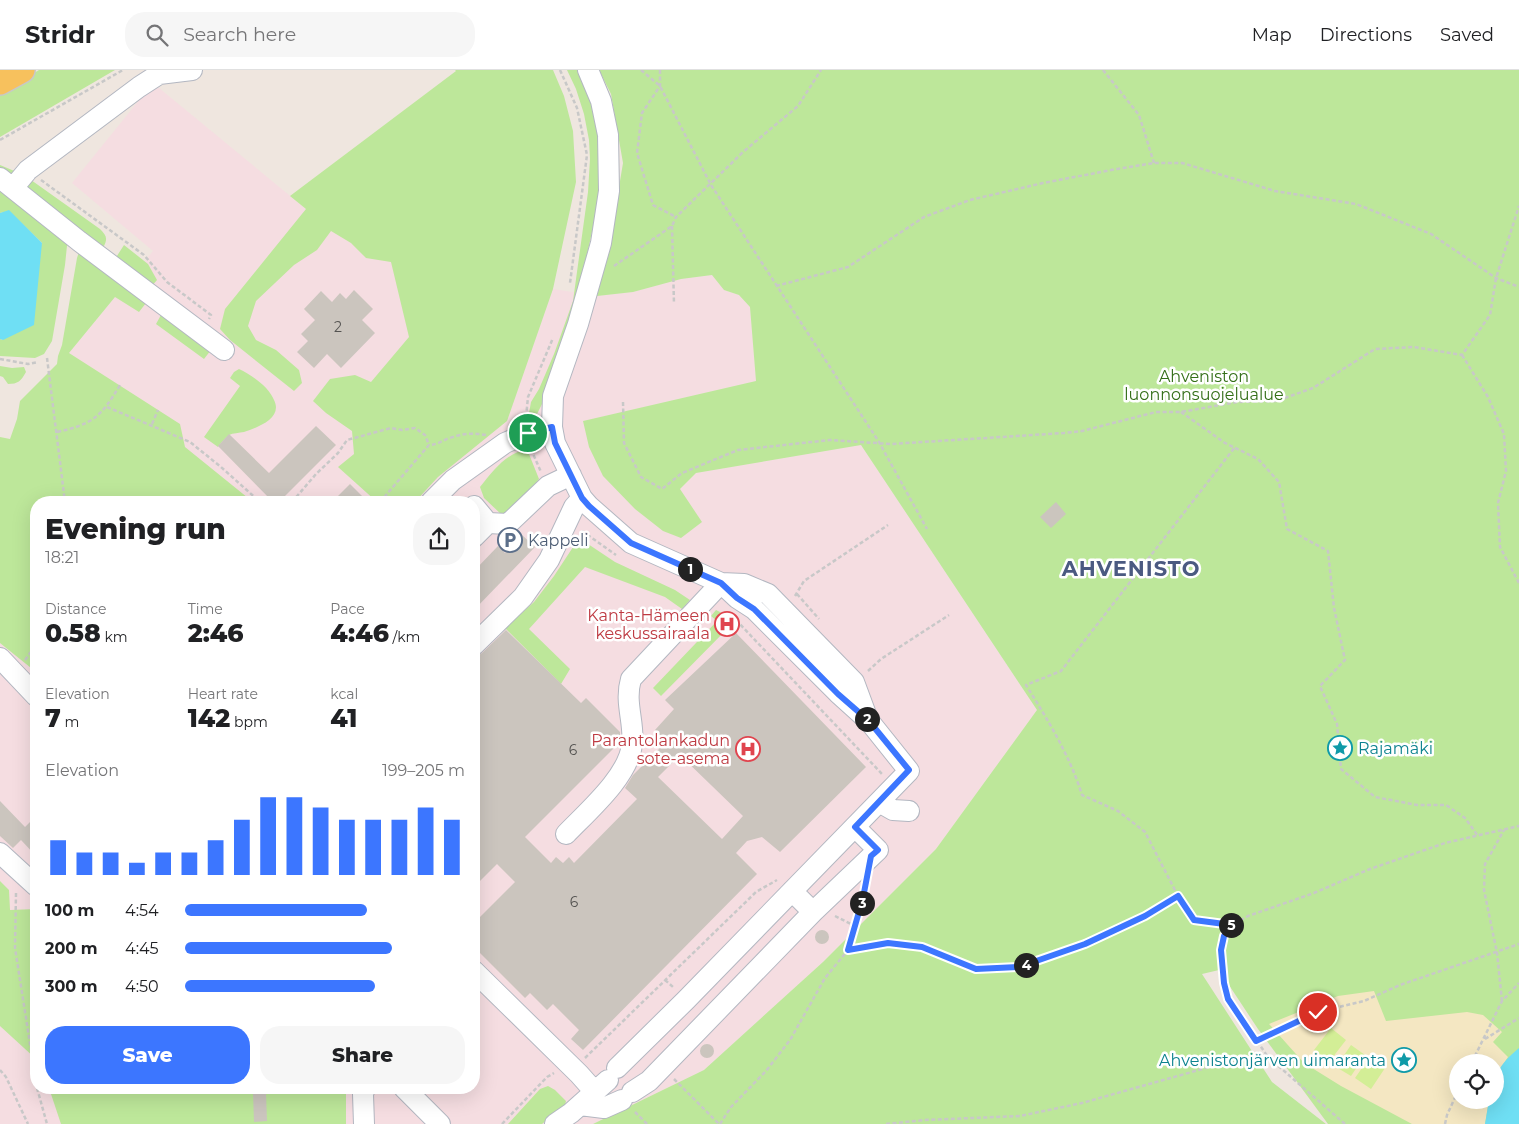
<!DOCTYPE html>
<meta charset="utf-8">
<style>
:root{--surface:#fff;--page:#f6f6f6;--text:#202124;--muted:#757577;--line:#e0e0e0;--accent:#3c76ff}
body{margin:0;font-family:Montserrat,sans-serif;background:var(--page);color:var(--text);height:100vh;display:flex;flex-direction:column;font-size:19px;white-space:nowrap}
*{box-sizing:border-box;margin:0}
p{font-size:16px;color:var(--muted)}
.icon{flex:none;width:28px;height:28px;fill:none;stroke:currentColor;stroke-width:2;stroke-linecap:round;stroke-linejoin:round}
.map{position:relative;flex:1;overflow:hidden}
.drawer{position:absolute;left:30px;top:426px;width:450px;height:598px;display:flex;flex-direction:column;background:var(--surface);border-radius:20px;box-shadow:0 5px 20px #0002}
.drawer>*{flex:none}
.buttons{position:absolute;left:1449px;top:984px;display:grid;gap:10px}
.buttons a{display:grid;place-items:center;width:55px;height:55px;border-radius:50%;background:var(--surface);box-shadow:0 5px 20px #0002;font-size:25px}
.pin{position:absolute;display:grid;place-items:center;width:42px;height:42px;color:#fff;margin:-21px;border:2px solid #fff;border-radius:50%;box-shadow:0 1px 5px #0007}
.km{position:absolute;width:25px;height:25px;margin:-12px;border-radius:50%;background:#222;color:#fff;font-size:14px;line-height:25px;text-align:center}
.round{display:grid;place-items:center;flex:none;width:52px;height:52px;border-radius:20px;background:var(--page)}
.head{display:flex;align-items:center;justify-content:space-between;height:85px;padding:0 15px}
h1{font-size:28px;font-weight:800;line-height:38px}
.stats{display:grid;grid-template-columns:repeat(3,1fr);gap:8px;height:85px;padding:5px 15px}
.stats div{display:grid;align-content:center}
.stats b{font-size:25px;font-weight:800}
.stats small{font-size:14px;font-weight:400}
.stats p{font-size:14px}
.chart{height:140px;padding:10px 15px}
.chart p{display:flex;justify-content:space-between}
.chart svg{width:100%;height:90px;margin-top:5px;stroke:var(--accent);stroke-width:6}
.button{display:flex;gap:10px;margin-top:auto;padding:10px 15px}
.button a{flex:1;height:58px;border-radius:20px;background:var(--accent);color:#fff;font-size:20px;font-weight:800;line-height:58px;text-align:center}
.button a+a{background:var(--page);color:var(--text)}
ul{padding:0 15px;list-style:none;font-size:16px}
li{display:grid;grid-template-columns:80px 60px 1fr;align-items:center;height:38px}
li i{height:12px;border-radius:6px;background:var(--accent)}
header{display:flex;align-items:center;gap:30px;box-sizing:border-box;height:70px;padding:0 25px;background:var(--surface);border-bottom:1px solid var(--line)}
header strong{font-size:24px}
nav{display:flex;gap:28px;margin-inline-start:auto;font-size:18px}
.search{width:350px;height:45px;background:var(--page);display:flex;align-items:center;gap:12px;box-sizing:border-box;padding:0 18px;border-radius:20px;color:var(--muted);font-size:19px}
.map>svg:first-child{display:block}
.medical{fill:#f5dde1}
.green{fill:#bde79a;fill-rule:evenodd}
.sand{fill:#f4e7c2}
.pitch{fill:#d3ee96}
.water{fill:#6fdff4}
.building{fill:#cbc5be;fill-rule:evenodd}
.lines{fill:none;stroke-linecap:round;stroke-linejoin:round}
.minor-casing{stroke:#b3b7c1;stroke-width:22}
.major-casing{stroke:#c8c8c8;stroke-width:28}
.path{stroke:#c8c8c8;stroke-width:2.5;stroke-dasharray:4 2.5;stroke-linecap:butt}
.minor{stroke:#fff;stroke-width:20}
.major{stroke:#f7c15d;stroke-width:25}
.route-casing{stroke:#fff;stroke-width:10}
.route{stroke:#3c76ff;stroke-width:6}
.labels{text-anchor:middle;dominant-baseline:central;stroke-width:5;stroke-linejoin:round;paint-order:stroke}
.number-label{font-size:14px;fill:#545351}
.park-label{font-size:16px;fill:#346f18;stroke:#fff}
.service-label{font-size:16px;fill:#4e5e75;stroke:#fff;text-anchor:start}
.health-label{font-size:16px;fill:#be3a42;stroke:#fff;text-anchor:end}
.culture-label{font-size:16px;fill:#0d838f;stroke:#fff;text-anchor:start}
.district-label{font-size:21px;font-weight:bold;letter-spacing:1px;fill:#4b5a81;stroke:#fff}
</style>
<header>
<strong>Stridr</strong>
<div class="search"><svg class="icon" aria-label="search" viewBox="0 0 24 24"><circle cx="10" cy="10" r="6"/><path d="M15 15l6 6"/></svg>Search here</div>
<nav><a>Map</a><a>Directions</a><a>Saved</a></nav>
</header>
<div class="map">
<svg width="1519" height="1054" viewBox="0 0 1519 1054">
<rect width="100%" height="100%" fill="#efe6df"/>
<path class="medical" d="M153,13l153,126 82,38 119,173 46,-131 45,7 35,-4 48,-13 31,-4 12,15 15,5 11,12 6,74 -172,40 96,68 16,-16 165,-28 176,265 -101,139 -113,113 -119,108 -111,54h-247v-36h128v-586h-242l-47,-55 -116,-94 84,-102 -81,-68z
M0,573l36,29v416h32l28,36h-96z"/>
<path class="green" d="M39,0h76l-115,67v-43z
M455,0h98l11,26 9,35 3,51 -23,107 -46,132 -69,56 -23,25h-38l-39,-35 16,-13 -2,-23 -26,-18 -13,-12 17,-22 25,-4 16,7 38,-45 -18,-75 -25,-4 -15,-15 -20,-12 -14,19 -23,15 -38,36 -8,25 8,14 20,10 23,20 3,13 -8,8 -64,-51 -10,-11 5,-20 81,-100 -16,-13 166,-125z
M567,0h14l11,31 11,55 -4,44 -16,73 -19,62 -9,24 -12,43 -6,12 -6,4 -2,-5 2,-11 8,-13 15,-35 19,-53 15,-109 2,-33 -1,-19 -5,-26 -8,-25z
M599,0h920v1054h-191l-70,-95 -39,-59 -17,4 70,108 54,42h-733l111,-54 119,-108 113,-113 101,-139 -176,-265 -165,28 -16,16 22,33 -21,16 -18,-7 -28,-22 -32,-33 -14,-29 -6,-26 173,-40 -6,-74 -11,-12 -15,-5 -12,-15 -31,4 -48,13 -36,4 11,-43 15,-90 -12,-69zM1458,992h37v38h-37z
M0,95l24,10 76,54c6,6 8,9 4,17l-6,-1 -98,-74z
M0,115l68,51 -3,29 -13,76 -8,13 -9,4 -35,-2v-17l3,1 39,-97 -33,-32 -9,2z
M124,175l24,19 9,16 -6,7 -36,-28z
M80,179l66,54 -7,9 -24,-15 -46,56 111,71 5,23 68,55h-217v170l-36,-29v-206l10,2 7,-20 3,-18 37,-37 1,-8 4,-11 15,-87z
M161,245l50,35 -7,9 -48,-35z
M0,296l12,2 12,-1 2,5c-5,9 -8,12 -18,12l-5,-7 -3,-1z
M239,299c13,6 30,18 35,31 9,18 -15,27 -30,32 -5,1 -11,1 -15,3 -4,3 -8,8 -11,12l-14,-10 36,-51 -10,-8 4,-6z
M527,379l12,30 -23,29 -13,8 -19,-18 -4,-11c14,-17 25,-33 47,-38z
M579,468l36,24 60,28 15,10 -8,9 -17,-12 -80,-30 -56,62 41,40 -9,15 -56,-56 29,-26 20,-26z
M716,540l10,5 5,10 -70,71 -8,-8 64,-67 -6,-5z
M0,811l9,9 1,20 26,-1v150l-36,-33z
M548,1016l7,4 11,11 -1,4 -23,19h-34l32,-35z
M49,1018h297v36h-285z"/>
<path class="sand" d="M1374,921l12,30 81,-9 16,3 19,17 -9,10 15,15 -13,20v-15h-37v38h31l-4,24h-73l-71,-38 -37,-23 -35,-39 69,-28z"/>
<path class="pitch" d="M1331,958l15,12 -17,22 -15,-12z
M1351,975l14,10 -14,21 -15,-9z
M1369,988l16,10 -14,21 -16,-11z"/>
<path class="water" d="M9,140l33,33 -8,82 -31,15 -3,-1v-126z
M1519,978v76h-34l4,-24h6c0,-28 3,-34 24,-52z"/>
<path class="building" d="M354,220l19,19 -11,11 13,13 -34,35 -14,-14 -13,14 -17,-16 11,-11 -7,-7 14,-14 -11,-11 17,-18 11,11 8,-9 6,6z
M316,356l20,19 -57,57h-6l-55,-56 11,-12 40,39z
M350,414l18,18h-36z
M1056,432l10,12 -15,14 -11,-11z
M522,465l13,12 -61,63v-39l24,-25 7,7z
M506,560l75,73 5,-5 34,34v10l-95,95 26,26 5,-6 7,6 6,-6 5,6 63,-64 -12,-11 8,-13 33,-33 -11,-12 19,-21 -9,-9 71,-67 130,134 -86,85 -18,-15 -15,4 -11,12 21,21 -174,176 -12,-11 8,-9 -26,-26 -6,6 -17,-17 -5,5 -51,-51v-24l41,-41 -18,-18 -23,23v-228l8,-6zM680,685l63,61 -21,23 -64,-62z
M0,731l25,26 11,-11v40l-15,-16 -8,8 -13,-12z
M815 867a7 7 0 1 1 14 0a7 7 0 1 1-14 0Z
M700 981a7 7 0 1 1 14 0a7 7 0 1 1-14 0Z
M253,1023h13l1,28 -13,1z"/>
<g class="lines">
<defs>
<path id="minor" d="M588,0l13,31 7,34 1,56 -8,52 -23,81 -25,72 -1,31 3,16 27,55 7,8 42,37 90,40 16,15 17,11 84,84 31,28 40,50 -223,229 -69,68
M0,108l79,63 145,109
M13,118l15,-18 111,-83 20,-13 33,-4
M431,432l22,-22 52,-37 23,-10 24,-6
M474,436l14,17 20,1 40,-38 23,-11
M474,467l14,-14
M721,513l23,1 24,10 86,88 13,35
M474,575l49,-48 26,-37 25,-53 8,-9
M0,588l36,38
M879,732l14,8 16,1
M566,764c22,-23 62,-57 66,-89 3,-22 -8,-42 -1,-66l90,-96
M0,783l36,33
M813,842l65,-62 -23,-23
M474,901l105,103 16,18
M404,1018l36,36
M632,1022l17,-11 164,-169 -21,-21
M580,1035l24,3 18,-8
M364,1054l-1,-30 2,-6
M555,1054l16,-11 37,-33"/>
<path id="major" d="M0,12l22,-12"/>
</defs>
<use href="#minor" class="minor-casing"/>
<use href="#major" class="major-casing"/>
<path class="path" d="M560,0l17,38 10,47 -17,128
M641,0l19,16 51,99 168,257 48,87
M660,0v16l-18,27 -5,40 16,52 23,12
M1103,0l36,45 15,48
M0,70l123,-70
M41,110l103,75 23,27 44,33 -2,4
M672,156l2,78
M614,196l58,-40 4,-9 67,-65 55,-46 23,-36
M776,216l72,-19 76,-50 46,-17 73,-17 74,-14 37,-6h28l93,28 81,13 75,30 65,44 23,9
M1462,285l26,42 16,37 2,37 -8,32 2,44 19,36
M47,288l18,144
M0,289l28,5 10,-2
M623,332l1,41 17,34 21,12 20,-16 56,-23 92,-10 61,4 173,-11 18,-2 74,-19h25l56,-10 39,-1 37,-13 62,-39 39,-2 48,8 28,-40 6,-37 23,-72
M107,337l83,35 31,25 39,35
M1181,342l44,31 33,16 21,23 8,47 41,22 6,57 11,52 -25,26 17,38 4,45 34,28 42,8h29l19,13 13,18
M526,347l2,-20 25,-59
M152,354l6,-14
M57,362c36,-8 44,-15 63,-47
M531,379l10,23
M292,432l24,-28 22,-21 9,-13 44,-12 11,2 13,-2 10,7 4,10
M380,432l49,-57c9,0 15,-6 24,-8 11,-4 21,-4 33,-2
M582,461l34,24
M797,524l22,25
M795,526l9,-15 84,-56
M736,550l146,154
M25,590l11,-15
M868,601l13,-12 68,-44
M16,823l-1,55 21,134
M1178,826l-33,-64 -27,-21 -36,-16c-12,-39 -34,-75 -56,-110l35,-14 174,-224
M835,846l18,9 -2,9
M848,879l18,-62
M665,910l8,7
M1502,931l-5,-48 -13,-63 1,-26 19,-34
M1485,969l34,-21
M1256,971l62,-29 46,-11 36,-16 119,-41
M585,988l171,-166 21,-12
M1472,992l30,-61 17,-18
M0,1000l6,7 22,47
M674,1009l45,45
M37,1018l10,36
M635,1042l12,12
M502,1054l45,-47 7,-4
M720,1054l11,-17 35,-36 24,-31 35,-62 23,-28 40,-7 34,4 54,22 43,-2 66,-23 60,-28 33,-20 16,24 38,5
M886,1054l39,-4 95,-4 62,-13 138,-39 48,-7
M1345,1054l-77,-67 -40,-58 -4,-16 -3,-33 3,-15 8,-10 16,-9 66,-23 56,-24 75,-26 74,-17
M1445,1054l2,-9 11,-24"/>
<use href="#minor" class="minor"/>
<use href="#major" class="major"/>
</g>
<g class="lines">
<defs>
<path id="route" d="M528,363l24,-6 3,16 27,55 7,8 42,37 90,40 16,15 17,11 84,85 31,27 40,49 -54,57 23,23 -7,6 -8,42 -15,52 40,-7 34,4 54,22 43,-2 66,-23 60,-28 33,-20 16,24 38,5 -8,11 -3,14 3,33 4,16 28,42 62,-29"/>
</defs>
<use href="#route" class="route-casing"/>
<use href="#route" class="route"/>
</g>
<defs>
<symbol id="parking-ring" viewBox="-11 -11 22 22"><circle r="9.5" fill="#fff" stroke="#5c6f8a" stroke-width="1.5"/><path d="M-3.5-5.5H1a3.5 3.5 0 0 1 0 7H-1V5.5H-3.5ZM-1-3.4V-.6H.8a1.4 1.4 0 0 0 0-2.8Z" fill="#5c6f8a"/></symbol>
<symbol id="hospital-ring" viewBox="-11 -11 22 22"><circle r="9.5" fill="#fff" stroke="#e0444e" stroke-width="1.5"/><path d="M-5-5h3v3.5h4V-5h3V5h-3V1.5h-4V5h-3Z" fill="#e0444e"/></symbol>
<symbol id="sight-ring" viewBox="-11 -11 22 22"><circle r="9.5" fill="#fff" stroke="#0f9aa8" stroke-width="1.5"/><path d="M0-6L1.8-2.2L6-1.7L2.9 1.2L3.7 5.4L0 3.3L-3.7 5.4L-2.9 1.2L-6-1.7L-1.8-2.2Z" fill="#0f9aa8"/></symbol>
</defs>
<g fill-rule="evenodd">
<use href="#parking-ring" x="496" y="456" width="28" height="28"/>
<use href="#hospital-ring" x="713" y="540" width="28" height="28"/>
<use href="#sight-ring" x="1326" y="664" width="28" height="28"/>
<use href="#hospital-ring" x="734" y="665" width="28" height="28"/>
<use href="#sight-ring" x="1390" y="976" width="28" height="28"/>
</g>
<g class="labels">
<g class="number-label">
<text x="338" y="257">2</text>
<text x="573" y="680">6</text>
<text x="574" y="832">6</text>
</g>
<g class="park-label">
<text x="1204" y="306">Ahveniston<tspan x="1204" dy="18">luonnonsuojelualue</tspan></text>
</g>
<g class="service-label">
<text x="528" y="470">Kappeli</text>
</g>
<g class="health-label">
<text x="710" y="545">Kanta-Hämeen<tspan x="710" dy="18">keskussairaala</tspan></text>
<text x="730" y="670">Parantolankadun<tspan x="730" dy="18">sote-asema</tspan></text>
</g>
<g class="culture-label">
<text x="1358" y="678">Rajamäki</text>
<text x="1386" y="990" text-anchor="end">Ahvenistonjärven uimaranta</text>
</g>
<g class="district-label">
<text x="1131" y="498">AHVENISTO</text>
</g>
</g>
</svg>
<div class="buttons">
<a><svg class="icon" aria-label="locate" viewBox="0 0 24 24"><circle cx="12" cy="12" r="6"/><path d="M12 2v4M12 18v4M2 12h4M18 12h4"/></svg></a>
</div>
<div class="pin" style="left:528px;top:363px;background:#1e9e55"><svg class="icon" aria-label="arrive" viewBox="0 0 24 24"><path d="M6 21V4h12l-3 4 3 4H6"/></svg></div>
<div class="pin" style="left:1318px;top:942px;background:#d93025"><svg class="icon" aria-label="check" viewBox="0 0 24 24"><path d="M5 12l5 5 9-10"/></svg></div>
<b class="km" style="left:690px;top:499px">1</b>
<b class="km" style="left:867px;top:649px">2</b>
<b class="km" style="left:862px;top:833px">3</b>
<b class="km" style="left:1026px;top:895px">4</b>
<b class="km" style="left:1231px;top:855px">5</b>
<section class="drawer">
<div class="head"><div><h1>Evening run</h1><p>18:21</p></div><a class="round"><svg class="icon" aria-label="share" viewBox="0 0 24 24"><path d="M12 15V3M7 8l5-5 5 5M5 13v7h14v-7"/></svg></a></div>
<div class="stats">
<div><p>Distance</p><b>0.58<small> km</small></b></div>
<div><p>Time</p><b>2:46</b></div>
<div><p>Pace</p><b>4:46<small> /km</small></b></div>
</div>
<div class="stats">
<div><p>Elevation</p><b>7<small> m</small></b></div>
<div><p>Heart rate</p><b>142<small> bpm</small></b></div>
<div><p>kcal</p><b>41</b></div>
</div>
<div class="chart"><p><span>Elevation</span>199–205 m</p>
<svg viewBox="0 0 160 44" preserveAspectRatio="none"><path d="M5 44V27M15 44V33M25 44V33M35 44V38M45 44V33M55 44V33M65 44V27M75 44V17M85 44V6M95 44V6M105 44V11M115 44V17M125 44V17M135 44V17M145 44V11M155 44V17"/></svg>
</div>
<ul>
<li><b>100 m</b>4:54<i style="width:65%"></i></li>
<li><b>200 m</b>4:45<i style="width:74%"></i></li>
<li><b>300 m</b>4:50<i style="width:68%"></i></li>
</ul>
<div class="button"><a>Save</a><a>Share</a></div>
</section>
</div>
